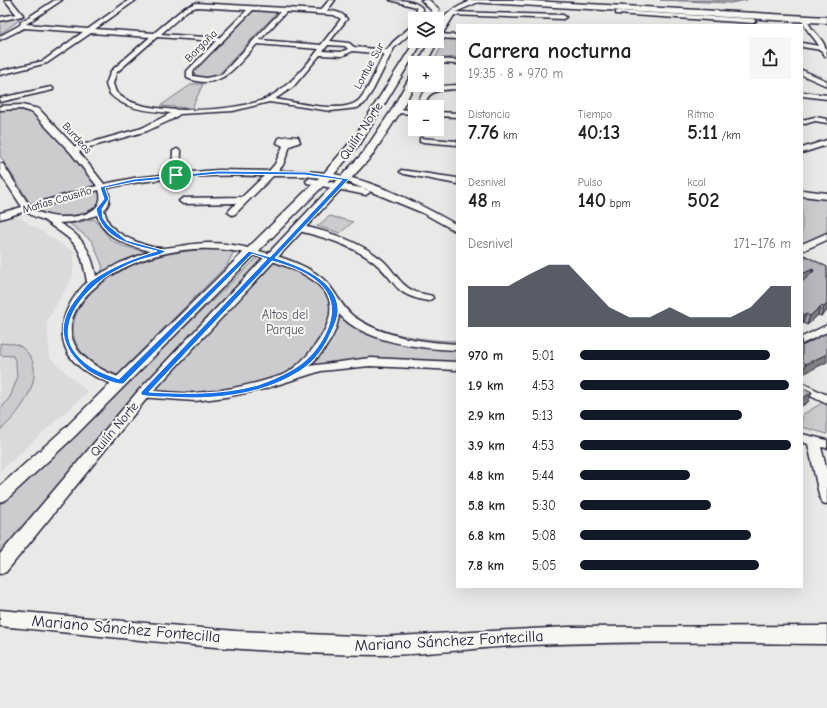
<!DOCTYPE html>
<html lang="es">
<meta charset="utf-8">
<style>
:root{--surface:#fff;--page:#f6f6f6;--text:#222;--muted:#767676;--accent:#111827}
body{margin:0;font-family:"Comic Neue",sans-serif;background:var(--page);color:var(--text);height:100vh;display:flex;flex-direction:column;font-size:15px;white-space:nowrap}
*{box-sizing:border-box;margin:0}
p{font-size:13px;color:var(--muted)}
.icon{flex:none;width:22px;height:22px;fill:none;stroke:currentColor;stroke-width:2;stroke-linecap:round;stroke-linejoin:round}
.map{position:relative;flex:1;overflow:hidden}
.panel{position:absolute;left:456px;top:24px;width:347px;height:564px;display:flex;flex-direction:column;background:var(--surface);border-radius:0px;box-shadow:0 4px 16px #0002}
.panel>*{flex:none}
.controls{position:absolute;left:408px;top:12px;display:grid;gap:8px}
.controls a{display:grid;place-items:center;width:36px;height:36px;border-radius:0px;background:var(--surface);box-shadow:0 4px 16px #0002;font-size:20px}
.pin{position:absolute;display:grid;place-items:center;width:34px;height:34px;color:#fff;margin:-17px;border:2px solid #fff;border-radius:50%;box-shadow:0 1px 4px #0007}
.round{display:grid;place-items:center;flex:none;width:42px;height:42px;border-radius:0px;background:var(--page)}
.head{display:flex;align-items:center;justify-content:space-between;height:68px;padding:0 12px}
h1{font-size:22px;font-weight:800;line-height:30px}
.figures{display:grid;grid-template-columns:repeat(3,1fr);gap:6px;height:68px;padding:4px 12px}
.figures div{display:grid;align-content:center}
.figures b{font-size:20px;font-weight:800}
.figures small{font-size:11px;font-weight:400}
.figures p{font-size:11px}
.chart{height:112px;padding:8px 12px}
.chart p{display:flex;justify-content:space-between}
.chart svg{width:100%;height:72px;margin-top:4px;fill:var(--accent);opacity:.7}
ul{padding:0 12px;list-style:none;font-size:13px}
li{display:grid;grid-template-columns:64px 48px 1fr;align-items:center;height:30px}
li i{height:10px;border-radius:5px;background:var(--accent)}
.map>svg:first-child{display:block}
.built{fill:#dadada}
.green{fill:#ccccce;stroke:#777784}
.water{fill:#a5a5ac;stroke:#71717f}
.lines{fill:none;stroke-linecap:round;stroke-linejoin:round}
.minor-casing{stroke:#22223b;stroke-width:3}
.tertiary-casing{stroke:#22223b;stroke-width:3}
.secondary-casing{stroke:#22223b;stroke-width:3}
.minor{fill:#f6f6f2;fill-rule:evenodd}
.tertiary{fill:#f6f6f2;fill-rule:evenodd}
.secondary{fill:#f6f6f2;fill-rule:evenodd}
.wall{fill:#9e9ea2;stroke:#22223b}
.shaded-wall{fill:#818184;stroke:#22223b}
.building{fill:#b8b8bc;stroke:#22223b}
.route{fill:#1a73e8;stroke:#fff;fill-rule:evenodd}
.labels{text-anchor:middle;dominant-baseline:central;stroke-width:4;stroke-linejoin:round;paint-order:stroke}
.far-street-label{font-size:11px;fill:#22223b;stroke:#f6f6f2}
.street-label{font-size:13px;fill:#22223b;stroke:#f6f6f2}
.park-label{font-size:13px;fill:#555567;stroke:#f6f6f2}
.near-street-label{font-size:16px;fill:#22223b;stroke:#f6f6f2}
</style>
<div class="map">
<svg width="827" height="708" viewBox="0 0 827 708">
<rect width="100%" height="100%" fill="#e9e9e7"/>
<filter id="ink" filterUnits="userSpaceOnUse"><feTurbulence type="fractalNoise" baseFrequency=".025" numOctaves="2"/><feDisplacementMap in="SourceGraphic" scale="8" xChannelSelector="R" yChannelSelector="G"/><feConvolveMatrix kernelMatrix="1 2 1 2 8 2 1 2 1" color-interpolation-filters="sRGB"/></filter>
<g filter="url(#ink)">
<path class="built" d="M14,214l60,38 -1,24 -26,45 3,37 38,34 -88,79v-253z"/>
<path class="green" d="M255,9l24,1 -60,64 -11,4 -10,-1 -5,-5z
M25,16l-25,18v-13z
M445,39h12v18l-22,2z
M192,84h11l-11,24 -32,-2z
M16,108l18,4 34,34 31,43 1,12 -6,7 -13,6 -17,4 -17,-2 -15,-10 -32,-50v-45z
M802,190l25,4v38l-25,13z
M330,216l23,6 -13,11 -23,-7z
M94,219l17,21 12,6 26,7 -50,23 4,-9 -11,-26 -22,-17z
M217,249l17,2 -7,14 -110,110c-80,-31 -37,-91 22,-113 25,-9 51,-12 78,-13z
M261,256l3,4 -264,301v-57l258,-247z
M276,257l20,6 9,5c13,13 34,39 48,49 26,17 73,24 104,24v23l-87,-4 -144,31 -47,3 -31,-4z
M0,343c5,1 14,0 18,2 36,21 4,68 -18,85v-20l10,-13 7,-18 -1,-16 -3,-7 -13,-1z
M825,401l2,2v31l-25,-7v-12z"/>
<path class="water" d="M660,0h87l-16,3z"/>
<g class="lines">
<defs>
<path id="minor" d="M5,0h6l12,15 -1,1 -22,5v-4l16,-3z
M55,0h7l-36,24 62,5 41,-29h7l-41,29 59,4 30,-25 12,-5 125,7 8,-10h6l-8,11c8,0 15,1 20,8l-17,22 19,2 5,4 33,3 6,-8 22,-19 -1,7 -20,18 -21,42 -9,14 -7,4 -26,3 -62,-9 -36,9 -53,3 -9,6 -24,11 -64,18 -4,3 25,32 30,-6 38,-4 1,-23 4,-2 4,2 -1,22 38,-3 51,1 6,-7 8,-18 -6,-3 2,-5c7,-2 12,-2 19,-1l2,5 -10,4 -7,19 -5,6c23,0 47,0 70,6 38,9 75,29 109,48v7l-34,-19 -78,-32 -40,-5h-32l-38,38 -3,1 -4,-3 8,-9 -53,1 -4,-3 4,-3 59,-1 22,-21c-53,-2 -106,1 -157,12 3,9 4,15 -3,22 2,6 3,11 7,16 10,11 38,23 52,22 15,-1 30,-5 45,-5 18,0 35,3 51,8 23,6 54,15 70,34 8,10 14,23 24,31 29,21 69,26 104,28v6c-35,-1 -94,-8 -118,-36 -2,21 -15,38 -30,52l61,-8 87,4v8l-87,-4 -49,5 -57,18 -38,8 -31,4 -56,-4 -2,-3 2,-3 4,-1c17,1 36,4 53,3 26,-2 52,-7 77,-15 4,-2 13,-3 17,-7 18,-13 51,-51 37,-76 -11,-18 -35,-27 -55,-34 -36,-13 -73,-16 -110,-7 -72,17 -143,88 -38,125l2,3 -2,3c-8,2 -19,-4 -26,-7 -47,-21 -44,-64 -11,-96 -7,-41 -11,-38 -42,-61 -4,-3 -12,-3 -19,-10l-26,8v-6l22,-6 -22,-34v-9h3l26,41 68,-19 -26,-33 -38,-40 -11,-4 -22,1v-4l22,-1 17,4 36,38 67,-19 29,-15c-19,-2 -45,-3 -60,-18 -2,-2 -4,-7 -5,-11l5,-13 39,-34 -59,-4 -44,30 -47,12v-4l43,-10 40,-29 -59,-4 -24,12v-4l20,-11 1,-3zM197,7l50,3 -28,28 -58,-4 27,-24zM253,10l27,2 -59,63 -15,3 -13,-2v-5zM286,12l48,3 7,4 -20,26 -61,-5zM157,37l59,4 -29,30v7c34,14 49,-12 70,-34l62,5c-13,17 -30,38 -52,49 -27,14 -129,20 -151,-6 -1,-2 -2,-6 -3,-8l3,-11zM328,45l17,1 3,3 -7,3 -18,-1zM353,51l31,3c-8,14 -13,33 -25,46 -15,15 -65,2 -84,-1l18,-12 27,-32 22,1zM99,190c11,30 -49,33 -65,19zM97,215c7,24 32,31 54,36l-31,12 -24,13c-5,-25 -14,-41 -37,-53l14,-1z
M390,0c12,0 25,0 33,9l-1,10h-6l2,-5 -2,-7z
M618,11l135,8 3,2 -3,2 -137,-9v-2z
M451,12l112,3 3,2 -3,2 -114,-4 -1,-1z
M802,17h4c2,3 3,8 6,12 8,9 15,15 15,28l-2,-1 -4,-6 -19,-3v-4l17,3c-5,-10 -17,-18 -17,-29z
M437,34l20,1v4l-20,-1z
M423,59l34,1v4l-36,-2v-2z
M802,70l25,11v5l-25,-11z
M457,85v4c-15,1 -31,0 -32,18h-8c3,-21 22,-21 40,-22z
M51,87l2,1v2l-53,12v-4z
M802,92l25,3v4l-25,-3z
M393,109l22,1v4l-19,-1h-3z
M437,112l20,1v4l-20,-1z
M815,117l12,2v4l-12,-2 -10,3 -3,-1v-3z
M420,138l37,3v4l-34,-3h-3z
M827,140v5l-25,8v-5z
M401,170l56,8v6l-53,-10 -4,-2z
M310,178l56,11 4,3 -4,3 -59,-12 -1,-2z
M802,190l25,3v6l-25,-3z
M298,225c29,6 59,15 83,34 12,9 18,26 33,32 5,3 12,3 18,5l1,2 -5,3c-37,-7 -29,-18 -53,-38 -24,-19 -52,-26 -80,-33v-4z
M827,233v7l-25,11v-7z
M827,325v7l-25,12v-7z
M802,383l25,12v9l-25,-12z
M802,434l25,6v8l-6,-1 6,24v33l-5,-1 -2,-4 -12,-55 -6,-2z"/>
<path id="tertiary" d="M421,0h8l10,9 -2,10h-8l3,-8z
M473,0h10l-27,12 -16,26h-3c0,-23 18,-30 36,-38z
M437,40l1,1 -12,22h-8l12,-22z
M415,41h8l-61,100 -31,37 -256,258 -69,64 -6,2v-16l65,-58 258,-254 30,-35z
M415,72v11l-14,28 -30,46 -223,240 -142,175 -6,2v-20l138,-163 225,-238 28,-42 20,-36z
M0,610l236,21 142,6 190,-10 259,-1v18c-98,-1 -197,-3 -296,1 -51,2 -102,10 -153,10 -127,-1 -252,-17 -378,-29z"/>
<path id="secondary" d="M465,0h48l314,17v6l-358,-21z"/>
</defs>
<use href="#minor" class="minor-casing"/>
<use href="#tertiary" class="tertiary-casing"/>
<use href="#secondary" class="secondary-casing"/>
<use href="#minor" class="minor"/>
<use href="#tertiary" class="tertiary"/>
<use href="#secondary" class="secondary"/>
</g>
<path class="wall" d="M802,254l25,13v44l-6,5 -3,-1 -11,10 -4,-2 -1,1z
M827,333l-24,41 -1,-1v-27z"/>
<path class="shaded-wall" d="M813,269l-3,9 -8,4v-8z
M827,304v7l-6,5 3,-9z
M821,306l-3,9 -11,10 3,-9z
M806,314l-3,9 -1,1v-7z
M827,354v8l-24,12 3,-10z
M812,392l-4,10 -6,4v-7z"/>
<path class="building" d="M802,254l25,13v37l-3,3 -3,-1 -11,10 -4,-2 -4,3v-35l12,-11 -1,-2 -11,5v-14l3,-2z
M827,333v21l-21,10 -4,-3v-15z
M802,387l10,5 -10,7z"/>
</g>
<path class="route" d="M218,171l87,1 44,7 -74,79c22,7 61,21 63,50 1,10 -5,20 -9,29 -7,15 -19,29 -34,37 -37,22 -85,26 -127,23 -9,0 -19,0 -27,-2v-3l126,-133 -15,-5 -129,130c-8,1 -30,-9 -36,-14 -28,-23 -32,-48 -8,-75 4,-5 7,-10 12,-14 20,-14 43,-23 66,-30 -25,-6 -55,-11 -61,-42l8,-10 -4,-12 34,-8zM218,174l87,1 37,5 -72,77 -21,-6 -130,128c-14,-5 -29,-10 -40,-22 -29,-30 7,-69 33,-84 9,-5 19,-10 28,-13 9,-3 20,-4 26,-9l-40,-11 -18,-15 -5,-7 -1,-9 7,-10 -4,-11 29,-6zM272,261c21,6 51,16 58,39 7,22 -12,52 -29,64 -12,9 -29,16 -43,21 -37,10 -72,9 -109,7z"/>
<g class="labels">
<g class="far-street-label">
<text transform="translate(201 46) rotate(-45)">Borgoña</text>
<text transform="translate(369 66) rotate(-61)">Lontue Sur</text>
<text transform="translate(77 138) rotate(48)">Burdeos</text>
<text transform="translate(57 200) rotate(-16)">Matías Cousiño</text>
</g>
<g class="street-label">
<text transform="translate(361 131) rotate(-56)">Quilín Norte</text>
<text transform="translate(114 429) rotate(-50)">Quilín Norte</text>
</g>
<g class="park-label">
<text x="285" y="314">Altos del<tspan x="285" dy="15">Parque</tspan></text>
</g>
<g class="near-street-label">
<text transform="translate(126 629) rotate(5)">Mariano Sánchez Fontecilla</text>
<text transform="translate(449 641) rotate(-3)">Mariano Sánchez Fontecilla</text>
</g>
</g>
</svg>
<div class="controls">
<a><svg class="icon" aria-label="layers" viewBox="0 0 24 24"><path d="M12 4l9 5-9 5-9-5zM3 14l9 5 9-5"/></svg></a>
<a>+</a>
<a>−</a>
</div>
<div class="pin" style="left:176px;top:175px;background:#1e9e55"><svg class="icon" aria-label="arrive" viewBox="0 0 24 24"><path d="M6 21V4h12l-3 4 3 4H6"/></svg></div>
<section class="panel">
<div class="head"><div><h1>Carrera nocturna</h1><p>19:35 · 8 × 970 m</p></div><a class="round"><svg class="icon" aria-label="share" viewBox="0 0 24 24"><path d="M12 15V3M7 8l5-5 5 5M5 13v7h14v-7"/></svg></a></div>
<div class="figures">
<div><p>Distancia</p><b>7.76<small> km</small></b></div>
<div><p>Tiempo</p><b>40:13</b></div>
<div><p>Ritmo</p><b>5:11<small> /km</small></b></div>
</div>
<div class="figures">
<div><p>Desnivel</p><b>48<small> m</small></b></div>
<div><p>Pulso</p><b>140<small> bpm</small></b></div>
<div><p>kcal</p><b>502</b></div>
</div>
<div class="chart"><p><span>Desnivel</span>171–176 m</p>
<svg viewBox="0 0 160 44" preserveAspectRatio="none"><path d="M0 44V19L10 19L20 19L30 12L40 6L50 6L60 19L70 32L80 38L90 38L100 32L110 38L120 38L130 38L140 32L150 19L160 19V44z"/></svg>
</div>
<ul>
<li><b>970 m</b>5:01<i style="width:90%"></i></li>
<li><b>1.9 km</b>4:53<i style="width:99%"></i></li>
<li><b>2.9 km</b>5:13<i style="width:77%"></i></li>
<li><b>3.9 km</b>4:53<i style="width:100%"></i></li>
<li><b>4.8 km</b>5:44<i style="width:52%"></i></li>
<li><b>5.8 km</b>5:30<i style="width:62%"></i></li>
<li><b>6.8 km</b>5:08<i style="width:81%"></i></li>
<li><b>7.8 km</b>5:05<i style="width:85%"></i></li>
</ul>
</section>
</div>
